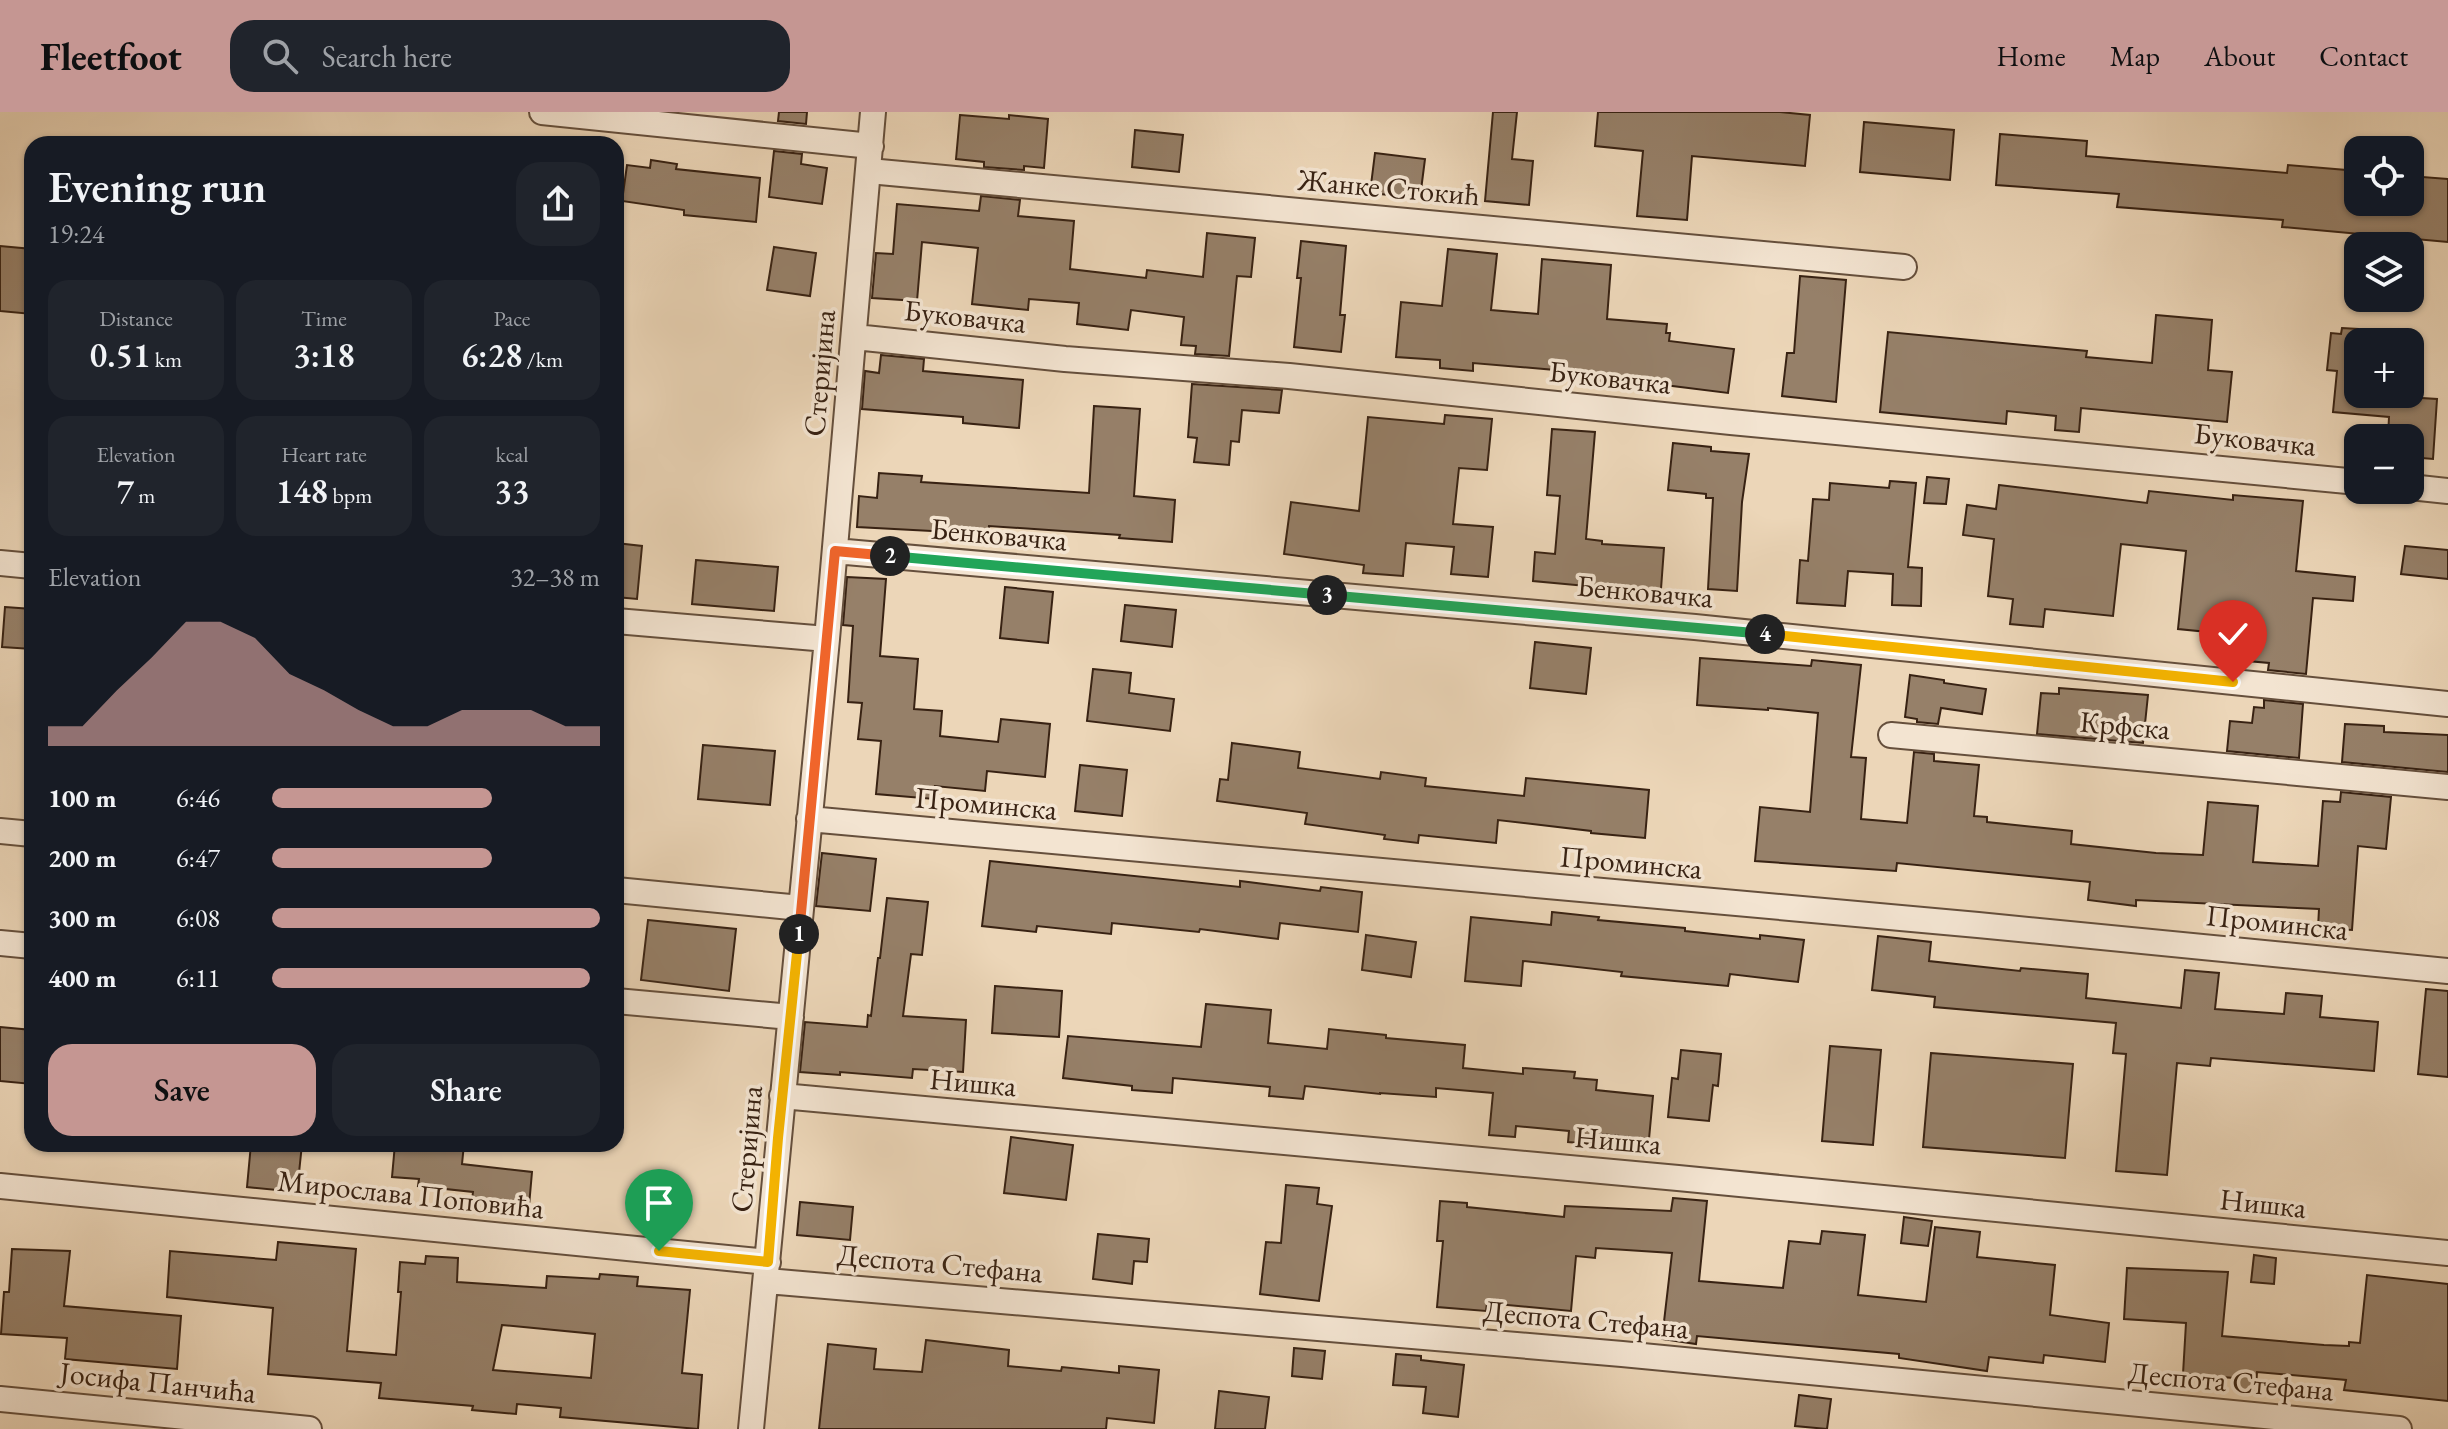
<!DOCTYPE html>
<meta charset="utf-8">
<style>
:root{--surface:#171b24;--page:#20242c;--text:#f1f3f6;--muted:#9ea1a6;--accent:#c59692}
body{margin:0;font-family:"EB Garamond",serif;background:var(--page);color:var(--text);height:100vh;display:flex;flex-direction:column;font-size:30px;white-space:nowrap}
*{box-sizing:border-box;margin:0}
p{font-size:26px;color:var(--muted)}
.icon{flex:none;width:44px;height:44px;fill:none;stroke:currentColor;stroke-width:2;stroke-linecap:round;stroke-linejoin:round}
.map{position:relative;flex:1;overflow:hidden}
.details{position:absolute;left:24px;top:24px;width:600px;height:1016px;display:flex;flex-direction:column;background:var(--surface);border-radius:24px;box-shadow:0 2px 6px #0004}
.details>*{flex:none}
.controls{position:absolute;left:2344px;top:24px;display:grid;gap:16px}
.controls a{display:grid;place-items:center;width:80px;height:80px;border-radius:16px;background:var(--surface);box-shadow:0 2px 6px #0004;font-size:40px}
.pin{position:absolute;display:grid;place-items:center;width:68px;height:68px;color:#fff;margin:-82px -34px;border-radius:50% 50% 50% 0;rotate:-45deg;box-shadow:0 0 8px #0007}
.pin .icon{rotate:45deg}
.km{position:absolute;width:40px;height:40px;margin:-20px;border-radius:50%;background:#222;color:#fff;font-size:22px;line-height:40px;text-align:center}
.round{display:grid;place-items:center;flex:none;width:84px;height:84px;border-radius:24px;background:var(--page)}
.head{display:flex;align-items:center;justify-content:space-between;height:136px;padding:0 24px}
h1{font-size:44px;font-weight:600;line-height:60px}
.figures{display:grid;grid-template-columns:repeat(3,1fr);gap:12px;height:136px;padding:8px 24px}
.figures div{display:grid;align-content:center;border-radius:20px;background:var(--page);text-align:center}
.figures b{font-size:34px;font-weight:600}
.figures small{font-size:22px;font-weight:400}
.figures p{font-size:22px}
.chart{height:224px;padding:16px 24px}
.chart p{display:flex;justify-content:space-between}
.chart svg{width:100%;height:144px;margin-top:8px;fill:var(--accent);opacity:.7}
.action{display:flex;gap:16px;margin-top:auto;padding:16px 24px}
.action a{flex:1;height:92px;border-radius:24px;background:var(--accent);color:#111;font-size:32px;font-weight:600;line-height:92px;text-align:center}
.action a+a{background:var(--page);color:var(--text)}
ul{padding:0 24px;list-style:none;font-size:26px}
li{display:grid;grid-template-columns:128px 96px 1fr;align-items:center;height:60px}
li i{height:20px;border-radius:10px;background:var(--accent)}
header{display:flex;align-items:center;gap:48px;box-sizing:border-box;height:112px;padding:0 40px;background:var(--accent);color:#111}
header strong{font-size:38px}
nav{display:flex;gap:44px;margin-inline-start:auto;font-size:28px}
.search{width:560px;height:72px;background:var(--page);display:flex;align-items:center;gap:20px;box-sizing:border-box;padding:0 28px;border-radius:24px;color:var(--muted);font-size:30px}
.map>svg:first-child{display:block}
.building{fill:#968069;stroke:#382213;stroke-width:2;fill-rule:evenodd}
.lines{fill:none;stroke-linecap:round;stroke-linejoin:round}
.minor-casing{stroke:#654f3c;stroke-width:28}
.minor{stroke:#f3e4d1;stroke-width:24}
.split-1-casing{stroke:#fff;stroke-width:16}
.split-2-casing{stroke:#fff;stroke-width:16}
.split-3-casing{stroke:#fff;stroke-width:16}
.split-4-casing{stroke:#fff;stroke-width:16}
.split-5-casing{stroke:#fff;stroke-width:16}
.split-1{stroke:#f5b400;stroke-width:10}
.split-2{stroke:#f0652b;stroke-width:10}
.split-3{stroke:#22a559;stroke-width:10}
.split-4{stroke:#22a559;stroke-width:10}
.split-5{stroke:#f5b400;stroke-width:10}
.labels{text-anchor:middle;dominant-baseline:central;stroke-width:7;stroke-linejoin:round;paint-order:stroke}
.street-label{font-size:30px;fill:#382213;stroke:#f3e4d1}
</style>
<header>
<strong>Fleetfoot</strong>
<div class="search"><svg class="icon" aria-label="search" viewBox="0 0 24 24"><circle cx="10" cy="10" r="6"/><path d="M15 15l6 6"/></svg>Search here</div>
<nav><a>Home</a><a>Map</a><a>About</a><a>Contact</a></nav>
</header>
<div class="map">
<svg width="2448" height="1317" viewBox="0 0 2448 1317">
<rect width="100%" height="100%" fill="#ecd6b8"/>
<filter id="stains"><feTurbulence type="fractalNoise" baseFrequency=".0025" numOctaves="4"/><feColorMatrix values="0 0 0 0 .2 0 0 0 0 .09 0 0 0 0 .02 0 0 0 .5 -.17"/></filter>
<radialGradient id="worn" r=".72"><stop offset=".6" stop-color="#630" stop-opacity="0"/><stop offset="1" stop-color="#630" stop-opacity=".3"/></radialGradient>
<path class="building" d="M779,0h28l-1,12 -28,-3z
M1493,0h24l-5,47 21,2 -4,44 -44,-4z
M1598,0h182l30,3 -5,51 -113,-10 -5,64 -50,-4 6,-65 -48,-5z
M960,3l49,4v-4l39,4 -4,49 -20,-2v4l-40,-3v-5l-28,-3z
M1864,10l90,8 -4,50 -90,-8z
M1135,18l48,5 -4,37 -47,-5z
M2000,22l87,7 -1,15 201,17 1,-8 70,6v31h52v-26l38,3v63l-166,-15 1,-7 -166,-13 2,-13 -123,-9z
M774,39l28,3 -1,10 26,4 -5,36 -53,-7z
M1375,41l50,6 -5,39 -50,-5z
M651,48l26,4 -1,5 84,9 -4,44 -72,-7v-5l-62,-9 5,-36 23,3z
M981,84l39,4 -2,16 56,5 -4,48 76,9 1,-8 56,7 4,-44 48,5 -4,39 -14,-1 -8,80 -34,-2 1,-8 -15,-1 3,-28 -53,-7 -3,20 -51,-6 2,-21 -50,-4 -1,11 -56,-6 6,-56 -56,-6 -5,59 -45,-3 4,-45 17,1 4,-50 82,7z
M1301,129l45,5 -6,69h5l-4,37 -47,-5 7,-69h-4z
M0,134l32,3v65l-32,-3z
M774,135l42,6 -6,43 -43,-6z
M1448,137l49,5 -6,56 47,4 4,-55 69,6 -4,54 60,5 -1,9h4l-1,8 65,8 -6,44 -80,-10v5l-55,-4v-5l-38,-3v-6l-82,-7v8l-33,-3v-8l-44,-3 5,-55 41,4z
M1800,164l46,4 -10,122 -54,-6 5,-43h7z
M2156,203l56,5 -4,50 24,2 -5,50 -146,-14 -2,24 -24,-2 1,-14 -49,-5 -1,13 -126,-12 8,-80 199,19 -1,6 66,6z
M2342,216l16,1v65l79,5 -4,60 -23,-2v-19h-22l1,-21 -56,-5 4,-41 -10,-1 4,-37 10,1z
M881,243l43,4 -1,12 100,9 -4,48 -56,-5v-6l-101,-8 3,-38 14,2z
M1192,272l90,6 -3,23 -37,-3 -3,32 -8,-1 -2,24 -35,-3 3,-24 -9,-1z
M1094,294l46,3 -6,87 41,4 -3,42 -53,-4 1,-3 -131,-9 -1,8 -131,-7 2,-31 18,2 2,-25 43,3 -1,6 168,11z
M1445,303l47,4 -5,51 -28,-2 -6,56 40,3 -5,50 -37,-3 3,-27 -48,-4 -3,33 -40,-3 1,-8 -80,-11 7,-52 68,9 9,-94 76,7z
M1552,317l43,3 -9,107 16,2v3l62,4 -3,41 -63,-4 -1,2 -64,-6 2,-29 20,2 5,-58 -13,-1z
M1673,331l38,4v4l38,3 -7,48 -5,89 -29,-2 5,-91h-7v-4l-38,-4z
M1927,365l22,2 -3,25 -22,-1z
M1890,369l26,2 -8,84 14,1 -1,38 -29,-1 1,-31 -45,-3 -3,35 -48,-3 3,-43 8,1 5,-62 16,1 1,-17 59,5z
M1999,373l148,18 2,-12 84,9v-5l70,6 -7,70 59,6 -2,24 -40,-3 -7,76 -38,-4 1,-7 -44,-4 3,-25 -50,-5 8,-78 -65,-7 -8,72 -68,-7 -2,18 -33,-3 3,-25 -25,-3 6,-57 -31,-4 4,-30 29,4z
M616,431l26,3 -5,53 -21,-2z
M2405,434l43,4v29l-47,-5z
M696,448l82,7 -4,44 -82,-7z
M847,465l39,2 -6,77 38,3 -4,50 28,2 -2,25 58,6 3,-23 49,5 -5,53 -58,-6 -2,20 -50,-5 -1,13 -58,-5 5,-53 -23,-2 4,-36 -14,-1 5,-76 -10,-1z
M1005,475l48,5 -5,51 -48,-5z
M1125,493l51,5 -4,37 -51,-6z
M5,495l27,2v40l-30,-2z
M1535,530l56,6 -5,46 -56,-6z
M1700,546l111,8 1,-6 49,5 -10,92 15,1 -5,61 46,4 7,-71 20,2v7l45,4 -5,51 13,1v5l85,9 -1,13 85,9 47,2 5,-53 50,4 -5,56 65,4 5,-65 17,1 1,-10 50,5 -5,52 -28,-3 -6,84 -34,-2 1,-19 -183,-9v6l-48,-6 2,-18 -193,-19 -1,8 -141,-10 5,-54 50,5 8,-99 -50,-5v2l-71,-5z
M1093,557l38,4 -2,20 45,6 -4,32 -83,-10z
M1910,563l34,5v3l42,6 -4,25 -41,-6 -3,16 -21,-2v-3l-12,-2z
M2059,576l89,7 -5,48 -106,-9 4,-41 18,1z
M2264,588l39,4 -4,54 -72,-7 3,-30 22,2 2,-16 10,1z
M2345,612l39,2v6l64,3v37l-106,-10z
M1232,631l68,9 -2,16 82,11 1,-7 45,6 -1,8 99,10 2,-18 123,12 -4,48 -54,-5v-2l-93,-11 -2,23 -77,-8 -1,8 -34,-4 1,-4 -80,-11 2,-11 -90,-12 3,-22 8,1z
M703,633l72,6 -5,54 -72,-6z
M1080,653l47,5 -5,46 -47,-5z
M822,741l54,6 -6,52 -54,-5z
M990,749l250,26v-6l80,10 1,-4 41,5 -4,40 -78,-9 -2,16 -78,-10 -1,3 -87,-9 -1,11 -74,-8 -1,6 -54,-6z
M887,786l41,4 -6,53 -11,-1 -8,62 63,4 -3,52 -50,-3 -1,9 -72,-6v3l-40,-3 5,-50 62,5 1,-12 3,1 7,-58h2z
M1552,800l47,5 -1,3 87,8v3l75,8v-4l44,5 -6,42 -68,-8 -2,12 -107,-10 1,-4 -99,-11 -2,25 -56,-5 6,-64 80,8z
M648,808l88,9 -7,62 -88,-11z
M1366,823l50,7 -5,35 -49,-7z
M1878,824l53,6 -2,19 91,10 1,-3 67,6 -2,24 95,10 4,-38 34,3 -4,36 69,5 2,-21 36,3 -2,21 58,5 -4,49 -163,-13 -1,8 -33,-3 -10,112 -51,-4 10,-117 -13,-1 3,-30 -182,-16 1,-10 -63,-7z
M995,874l67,5 -3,46 -67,-4z
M2426,877l22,2v86l-30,-3z
M1206,892l65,6 -3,33 59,6 2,-20 57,6v3l79,7 -2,23 60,6v-6l52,4 -1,6 23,2 -1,10 57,6 -4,43 -57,-6 -1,11 -23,-2 1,-11 -53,-5 -1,11 -26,-2 4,-42 -57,-5v9l-56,-4v1l-75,-8 -2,13 -34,-3 1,-9 -97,-9 -1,15 -40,-3v-4l-69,-8 5,-42 133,11z
M0,915l32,3v54l-32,-3z
M1830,934l51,4 -8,95 -51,-4z
M1681,938l40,4 -3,32 -5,-1 -4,36 -41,-4 4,-39 6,1z
M1931,941l142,11 -8,94 -142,-11z
M1011,1025l62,8 -7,55 -62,-7z
M251,1032h51l-5,48 -50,-5z
M395,1032h69l-2,20 70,8 -3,34 -57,-6 1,-8 -55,-6 1,-7 -27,-2z
M1286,1073l33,3 -2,16 15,2 -13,95 -59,-7 6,-52 15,1z
M1673,1086l34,3 -8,80 84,7 6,-47 31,3 2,-13 43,4 -7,60 68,7 9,-75 45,5 -3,25 78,8 -5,50 59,8 -4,39 -61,-7 -1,8 -54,-6 -2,14 -88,-13v-4l-202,-18 -1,8 -34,-5 10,-86 -76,-5 -1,10 -19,-2 -5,55 -84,-8 -1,8 -49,-4 6,-66h-6l3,-40 27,2v4l97,10 1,-11 106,5z
M800,1090l53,5 -3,33 -53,-5z
M1904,1105l28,4 -4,25 -27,-3z
M1098,1122l51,5 -2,23 -13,-1 -2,23 -39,-5z
M278,1130l78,7 -9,102 49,4 5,-63h-3l2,-30 25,2 1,-8 32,2 -1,24 89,6 1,-12 52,3 1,-5 38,3 -1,9 53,4 -8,83 20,2 -4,54 -138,-12 1,-9 -44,-4 -1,10 -44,-4 1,-4 -94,-8 2,-15 -113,-9 5,-66 -106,-11 3,-46 106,9zM502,1213l93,9 -4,44 -98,-8z
M12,1137l58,2 -6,55 117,10 -4,53 -112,-10 2,-21 -66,-4 3,-42h5z
M2254,1143l22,3 -2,26 -23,-2z
M2127,1156l101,4 -6,64 102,9 25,1v-4l11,1 7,-68 81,9v117l-104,-11 2,-10 -89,-8 -1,19 -23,-2 1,-11 -51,-4 3,-51 -62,-4z
M926,1228l83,10 -1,16 53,5 1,-4 57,6v-7l40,4 -5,53 -47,-5 -1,11h-287l9,-85 48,5 -2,20 48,3z
M1294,1236l31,3 -3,28 -30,-3z
M1396,1242l25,2v4l43,5 -6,52 -35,-4 3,-26 -33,-2z
M1219,1279l50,6 -4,32h-50z
M1799,1283l32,4 -4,30 -32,-3z"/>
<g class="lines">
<defs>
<path id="minor" d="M542,0l329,34
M869,59l1035,96
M855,225l210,22 224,17 442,46 627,60
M2410,375l38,4
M835,439l860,76 753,77
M0,451l32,3
M616,509l211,18
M1891,623l557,52
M809,707l1169,106 470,46
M0,719l32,3
M616,778l185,18
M0,831l32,3
M616,889l175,16
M782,984l896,82 770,75
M0,1074l768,76
M767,1169l855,73 777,75
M0,1287l309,30
M751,1317l76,-790 46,-527"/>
</defs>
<use href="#minor" class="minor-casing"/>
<use href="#minor" class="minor"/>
</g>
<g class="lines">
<defs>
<path id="split-1" d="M659,1139l109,11 10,-124 21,-204"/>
<path id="split-2" d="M799,822l36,-383 55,5"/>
<path id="split-3" d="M890,444l437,39"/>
<path id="split-4" d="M1327,483l438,39"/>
<path id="split-5" d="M1765,522l468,48"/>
</defs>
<use href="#split-1" class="split-1-casing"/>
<use href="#split-2" class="split-2-casing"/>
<use href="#split-3" class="split-3-casing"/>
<use href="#split-4" class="split-4-casing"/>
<use href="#split-5" class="split-5-casing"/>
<use href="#split-1" class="split-1"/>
<use href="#split-2" class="split-2"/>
<use href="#split-3" class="split-3"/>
<use href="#split-4" class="split-4"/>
<use href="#split-5" class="split-5"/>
</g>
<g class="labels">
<g class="street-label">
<text transform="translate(1389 75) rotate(5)">Жанке Стокић</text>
<text transform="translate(965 204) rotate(6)">Буковачка</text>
<text transform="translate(819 261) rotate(-85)">Стеријина</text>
<text transform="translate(1610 265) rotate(6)">Буковачка</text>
<text transform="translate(2255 327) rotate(6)">Буковачка</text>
<text transform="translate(999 422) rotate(5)">Бенковачка</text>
<text transform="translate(1645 479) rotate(5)">Бенковачка</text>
<text transform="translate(2125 613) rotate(5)">Крфска</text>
<text transform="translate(986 691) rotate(5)">Проминска</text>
<text transform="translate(1631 750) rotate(5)">Проминска</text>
<text transform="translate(2277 810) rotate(6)">Проминска</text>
<text transform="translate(973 970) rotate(5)">Нишка</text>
<text transform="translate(1618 1028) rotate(5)">Нишка</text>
<text transform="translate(746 1037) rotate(-85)">Стеријина</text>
<text transform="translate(411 1082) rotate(6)">Мирослава Поповића</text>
<text transform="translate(2263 1091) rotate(6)">Нишка</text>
<text transform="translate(940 1151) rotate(5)">Деспота Стефана</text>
<text transform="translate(1586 1207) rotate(5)">Деспота Стефана</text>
<text transform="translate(2231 1269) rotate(5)">Деспота Стефана</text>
<text transform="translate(158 1270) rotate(6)">Јосифа Панчића</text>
</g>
</g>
<rect width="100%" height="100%" filter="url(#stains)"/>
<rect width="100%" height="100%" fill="url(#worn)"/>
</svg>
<div class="controls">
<a><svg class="icon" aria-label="locate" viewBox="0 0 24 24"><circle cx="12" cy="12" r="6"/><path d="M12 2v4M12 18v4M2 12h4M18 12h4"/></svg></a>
<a><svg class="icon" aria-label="layers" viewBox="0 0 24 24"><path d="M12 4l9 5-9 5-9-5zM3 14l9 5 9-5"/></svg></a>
<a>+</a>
<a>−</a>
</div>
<div class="pin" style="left:659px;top:1139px;background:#1e9e55"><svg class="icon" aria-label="arrive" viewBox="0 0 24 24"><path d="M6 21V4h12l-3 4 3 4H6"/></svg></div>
<div class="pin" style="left:2233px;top:570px;background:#d93025"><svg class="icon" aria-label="check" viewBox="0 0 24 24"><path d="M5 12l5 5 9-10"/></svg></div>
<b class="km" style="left:799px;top:822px">1</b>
<b class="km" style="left:890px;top:444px">2</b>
<b class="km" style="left:1327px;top:483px">3</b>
<b class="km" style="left:1765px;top:522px">4</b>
<section class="details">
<div class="head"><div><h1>Evening run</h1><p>19:24</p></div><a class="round"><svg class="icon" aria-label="share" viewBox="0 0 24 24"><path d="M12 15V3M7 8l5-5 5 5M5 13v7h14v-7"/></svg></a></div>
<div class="figures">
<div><p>Distance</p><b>0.51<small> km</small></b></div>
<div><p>Time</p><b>3:18</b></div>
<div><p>Pace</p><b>6:28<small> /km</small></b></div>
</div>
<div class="figures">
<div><p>Elevation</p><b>7<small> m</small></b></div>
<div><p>Heart rate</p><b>148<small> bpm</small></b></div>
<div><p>kcal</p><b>33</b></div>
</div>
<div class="chart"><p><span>Elevation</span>32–38 m</p>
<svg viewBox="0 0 160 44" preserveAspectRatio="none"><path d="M0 44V38L10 38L20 27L30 17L40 6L50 6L60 11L70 22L80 27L90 33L100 38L110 38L120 33L130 33L140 33L150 38L160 38V44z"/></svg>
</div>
<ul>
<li><b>100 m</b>6:46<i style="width:67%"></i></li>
<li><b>200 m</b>6:47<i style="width:67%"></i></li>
<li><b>300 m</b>6:08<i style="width:100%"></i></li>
<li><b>400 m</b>6:11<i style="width:97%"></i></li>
</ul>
<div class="action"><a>Save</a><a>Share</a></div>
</section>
</div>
